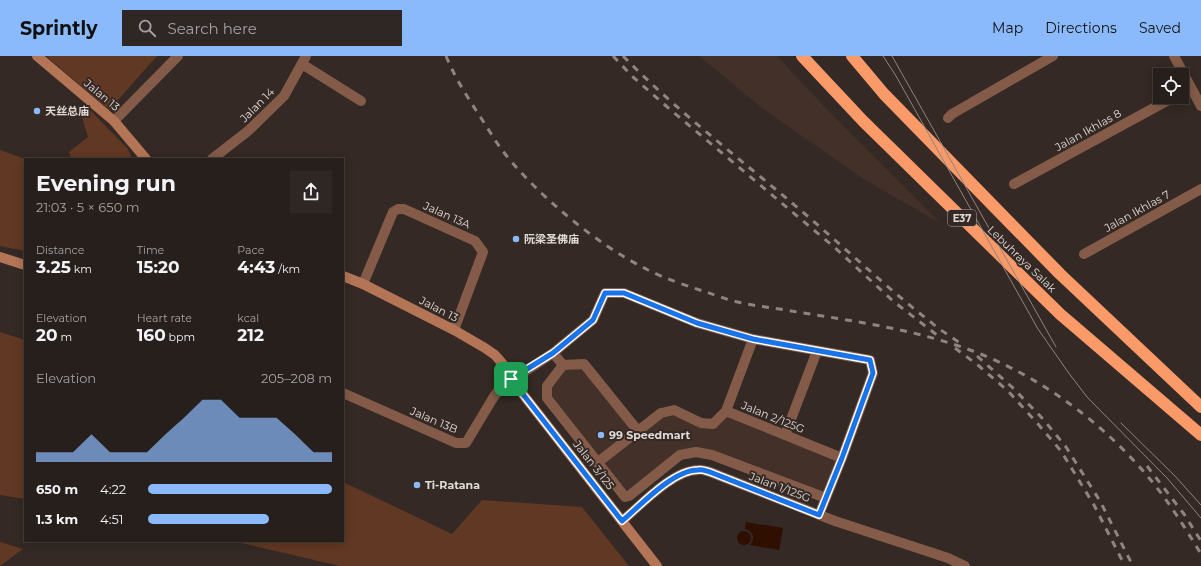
<!DOCTYPE html>
<meta charset="utf-8">
<style>
:root{--surface:#271f1b;--page:#2f2724;--text:#f1f3f6;--muted:#a4a2a3;--line:#433d3a;--accent:#8abafc}
body{margin:0;font-family:Montserrat,"Noto Sans SC",sans-serif;background:var(--page);color:var(--text);height:100vh;display:flex;flex-direction:column;font-size:15px;white-space:nowrap}
*{box-sizing:border-box;margin:0}
p{font-size:13px;color:var(--muted)}
.icon{flex:none;width:22px;height:22px;fill:none;stroke:currentColor;stroke-width:2;stroke-linecap:round;stroke-linejoin:round}
.map{position:relative;flex:1;overflow:hidden}
.sheet{position:absolute;left:24px;top:102px;width:320px;height:384px;display:flex;flex-direction:column;background:var(--surface);border-radius:0px;box-shadow:0 2px 10px #0003,0 0 0 1px var(--line)}
.sheet>*{flex:none}
.tools{position:absolute;left:1153px;top:12px;display:grid;gap:8px}
.tools a{display:grid;place-items:center;width:36px;height:36px;border-radius:0px;background:var(--surface);box-shadow:0 2px 10px #0003,0 0 0 1px var(--line);font-size:20px}
.pin{position:absolute;display:grid;place-items:center;width:34px;height:34px;color:#fff;margin:-17px;border-radius:8px;box-shadow:0 2px 6px #0006}
.round{display:grid;place-items:center;flex:none;width:42px;height:42px;border-radius:0px;background:var(--page)}
.headline{display:flex;align-items:center;justify-content:space-between;height:68px;padding:0 12px}
h1{font-size:22px;font-weight:700;line-height:30px}
.figures{display:grid;grid-template-columns:repeat(3,1fr);gap:6px;height:68px;padding:4px 12px}
.figures div{display:grid;align-content:center}
.figures b{font-size:17px;font-weight:700}
.figures small{font-size:11px;font-weight:400}
.figures p{font-size:11px}
.chart{height:112px;padding:8px 12px}
.chart p{display:flex;justify-content:space-between}
.chart svg{width:100%;height:72px;margin-top:4px;fill:var(--accent);opacity:.7}
ul{padding:0 12px;list-style:none;font-size:13px}
li{display:grid;grid-template-columns:64px 48px 1fr;align-items:center;height:30px}
li i{height:10px;border-radius:5px;background:var(--accent)}
header{display:flex;align-items:center;gap:24px;box-sizing:border-box;height:56px;padding:0 20px;background:var(--accent);color:#111}
header strong{font-size:19px}
nav{display:flex;gap:22px;margin-inline-start:auto;font-size:14px}
.search{width:280px;height:36px;background:var(--page);display:flex;align-items:center;gap:10px;box-sizing:border-box;padding:0 14px;border-radius:0px;color:var(--muted);font-size:15px}
.map>svg:first-child{display:block}
.built{fill:#433129}
.green{fill:#613823}
.water{fill:#2f0f00}
.lines{fill:none;stroke-linecap:round;stroke-linejoin:round}
.street{stroke:#835b48;stroke-width:10}
.secondary{stroke:#b47556;stroke-width:10}
.highway{stroke:#fb9a69;stroke-width:12}
.tram{stroke:#8e8480;stroke-width:1}
.rail{stroke:#8e8480;stroke-width:3;stroke-dasharray:7 7;stroke-linecap:butt}
.route-casing{stroke:#fff;stroke-width:8}
.route{stroke:#1a73e8;stroke-width:5}
.poi-dot{fill:#8abafc;stroke:#342924;stroke-width:1.5}
.labels{text-anchor:middle;dominant-baseline:central;stroke-width:4;stroke-linejoin:round;paint-order:stroke}
.shield{fill:#342924;stroke:#ada4a1;stroke-width:1}
.shield-label{font-size:10px;font-weight:bold;fill:#e1d9d6}
.street-label{font-size:11px;fill:#e1d9d6;stroke:#342924}
.poi-label{font-size:11px;font-weight:bold;fill:#e1d9d6;stroke:#342924;text-anchor:start}
</style>
<header>
<strong>Sprintly</strong>
<div class="search"><svg class="icon" aria-label="search" viewBox="0 0 24 24"><circle cx="10" cy="10" r="6"/><path d="M15 15l6 6"/></svg>Search here</div>
<nav><a>Map</a><a>Directions</a><a>Saved</a></nav>
</header>
<div class="map">
<svg width="1201" height="510" viewBox="0 0 1201 510">
<rect width="100%" height="100%" fill="#342924"/>
<path class="built" d="M699,0h78l60,64 103,103 -75,-43 -103,-72z
M583,312l52,67 26,-20 13,-1 27,13 26,-11 110,44 -13,33 -128,-45 -70,47 -77,-98 -1,-10 14,-18z"/>
<path class="green" d="M46,0h111l-48,54z
M90,54l38,39 4,10h-61l-2,-7 19,-15 -6,-20z
M0,94l25,9v92l-25,-5z
M0,276l25,8v159l-25,-4z
M343,426l109,52 30,-34 100,7 47,59h-289l-107,-25h110z
M0,486l23,7 -23,17z"/>
<path class="water" d="M746,466l37,6 -4,22 -29,-5c6,-7 3,-14 -5,-16z
M737 482a7 7 0 1 1 14 0a7 7 0 1 1-14 0Z"/>
<g class="lines">
<path class="street" d="M1174,0l27,50
M302,8l59,37
M948,62l4,-4 101,-58
M114,65l64,-65
M212,103l36,-28 36,-35 22,-40
M1014,128l160,-87
M1084,198l117,-65
M363,228l30,-72 5,-3h6l71,32 8,11 -29,78
M553,297l10,12 21,-1 54,67
M563,309l-16,21v12l78,99 4,-1 51,-41 16,-3 16,3 114,43
M343,337l113,50h10l27,-45 8,-11 52,-34 40,-33 12,-27h19l73,30 56,16 117,21 3,13 -31,85 -23,57
M726,355l27,-72
M785,379l32,-84
M597,407l64,-50 13,-3 27,13 12,1 13,-13 116,47
M622,465c19,-16 51,-51 76,-51 4,-1 8,1 12,2l125,49 113,37 17,8"/>
<path class="secondary" d="M37,0l77,65 32,38
M0,201l25,8
M343,220l20,8 91,46 31,18 10,7 7,8 9,16 146,187"/>
<path class="highway" d="M802,0l61,65 197,193 141,121
M852,0l32,38 176,180 141,133"/>
<path class="tram" d="M883,0l13,20 142,253 30,43 19,25 80,81 34,40
M892,0l164,291
M1121,367l54,53 26,29"/>
<path class="rail" d="M446,0c9,22 22,42 35,62 6,9 12,19 18,28 34,46 98,99 149,124 18,9 39,16 58,22 10,3 21,8 32,10 15,4 31,5 47,8 73,12 149,21 216,53 55,26 104,64 143,109 22,25 40,54 57,82
M613,0l20,21 40,35 160,134 60,55 49,38
M623,0c52,53 112,99 169,147 47,39 91,82 140,120 9,8 20,14 29,21
M955,292l24,18 29,25 30,33 23,27 33,54 31,61
M977,300l35,31 31,32 23,28 34,54 33,65
M1147,410l37,48 17,27"/>
</g>
<g class="lines">
<defs>
<path id="route" d="M605,237h19l73,30 56,16 117,21 3,13 -31,85 -23,57 -109,-43c-4,-1 -8,-3 -12,-2 -25,0 -57,35 -76,51l-111,-142 42,-26 40,-33z"/>
</defs>
<use href="#route" class="route-casing"/>
<use href="#route" class="route"/>
</g>
<g class="poi-dot">
<circle cx="37" cy="55" r="4"/>
<circle cx="516" cy="183" r="4"/>
<circle cx="601" cy="379" r="4"/>
<circle cx="417" cy="429" r="4"/>
</g>
<g class="labels">
<rect class="shield" x="948" y="154" width="28" height="16" rx="3"/>
<g class="shield-label">
<text x="962" y="162">E37</text>
</g>
<g class="street-label">
<text transform="translate(102 39) rotate(40)">Jalan 13</text>
<text transform="translate(257 49) rotate(-45)">Jalan 14</text>
<text transform="translate(1088 74) rotate(-29)">Jalan Ikhlas 8</text>
<text transform="translate(1137 155) rotate(-29)">Jalan Ikhlas 7</text>
<text transform="translate(447 159) rotate(24)">Jalan 13A</text>
<text transform="translate(1022 203) rotate(44)">Lebuhraya Salak</text>
<text transform="translate(439 253) rotate(27)">Jalan 13</text>
<text transform="translate(773 361) rotate(22)">Jalan 2/125G</text>
<text transform="translate(434 364) rotate(23)">Jalan 13B</text>
<text transform="translate(594 409) rotate(52)">Jalan 3/125</text>
<text transform="translate(780 431) rotate(21)">Jalan 1/125G</text>
</g>
<g class="poi-label">
<text x="45" y="55">天丝总庙</text>
<text x="524" y="183">阮梁圣佛庙</text>
<text x="609" y="379">99 Speedmart</text>
<text x="425" y="429">Ti-Ratana</text>
</g>
</g>
</svg>
<div class="tools">
<a><svg class="icon" aria-label="locate" viewBox="0 0 24 24"><circle cx="12" cy="12" r="6"/><path d="M12 2v4M12 18v4M2 12h4M18 12h4"/></svg></a>
</div>
<div class="pin" style="left:511px;top:323px;background:#1e9e55"><svg class="icon" aria-label="arrive" viewBox="0 0 24 24"><path d="M6 21V4h12l-3 4 3 4H6"/></svg></div>
<section class="sheet">
<div class="headline"><div><h1>Evening run</h1><p>21:03 · 5 × 650 m</p></div><a class="round"><svg class="icon" aria-label="share" viewBox="0 0 24 24"><path d="M12 15V3M7 8l5-5 5 5M5 13v7h14v-7"/></svg></a></div>
<div class="figures">
<div><p>Distance</p><b>3.25<small> km</small></b></div>
<div><p>Time</p><b>15:20</b></div>
<div><p>Pace</p><b>4:43<small> /km</small></b></div>
</div>
<div class="figures">
<div><p>Elevation</p><b>20<small> m</small></b></div>
<div><p>Heart rate</p><b>160<small> bpm</small></b></div>
<div><p>kcal</p><b>212</b></div>
</div>
<div class="chart"><p><span>Elevation</span>205–208 m</p>
<svg viewBox="0 0 160 44" preserveAspectRatio="none"><path d="M0 44V38L10 38L20 38L30 27L40 38L50 38L60 38L70 27L80 17L90 6L100 6L110 17L120 17L130 17L140 27L150 38L160 38V44z"/></svg>
</div>
<ul>
<li><b>650 m</b>4:22<i style="width:100%"></i></li>
<li><b>1.3 km</b>4:51<i style="width:66%"></i></li>
</ul>
</section>
</div>
